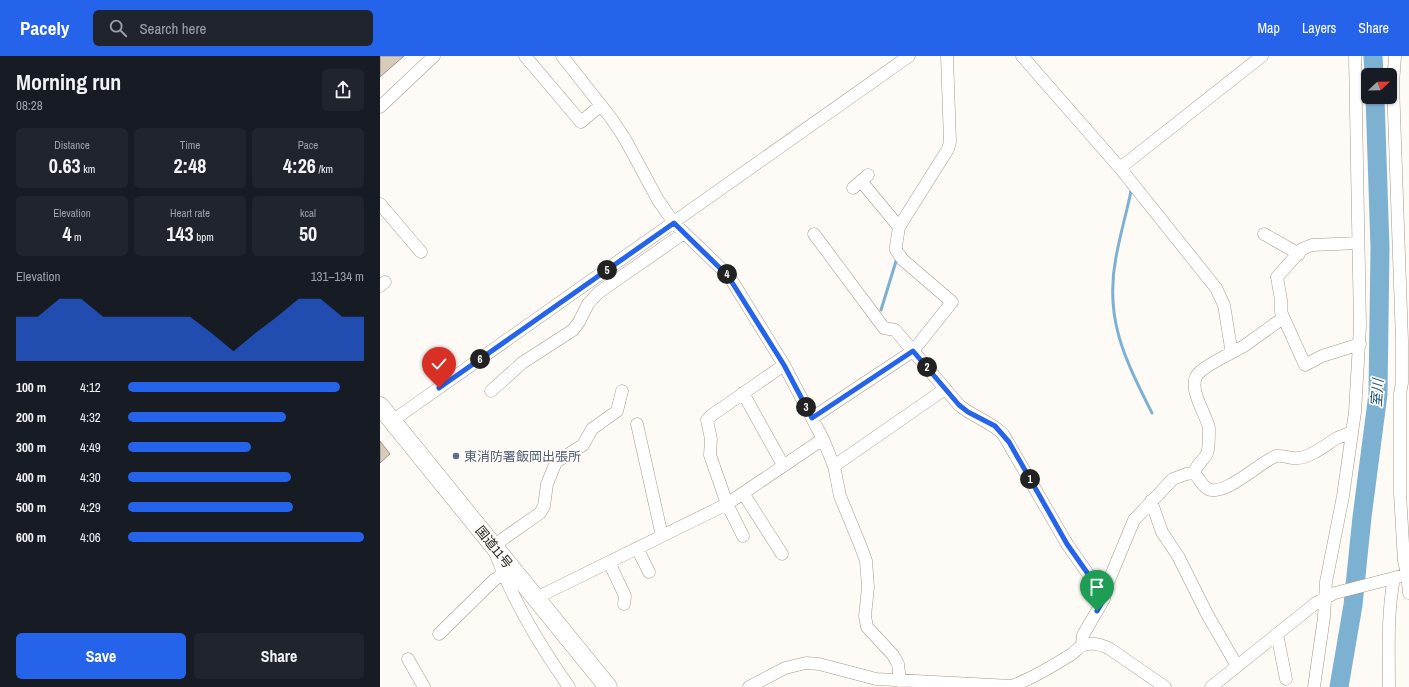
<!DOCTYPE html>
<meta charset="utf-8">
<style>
:root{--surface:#171b24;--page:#20242c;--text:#f1f3f6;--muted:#9ea1a6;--accent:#2563eb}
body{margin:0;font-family:"Archivo Narrow","Noto Sans JP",sans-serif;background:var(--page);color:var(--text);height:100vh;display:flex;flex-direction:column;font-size:15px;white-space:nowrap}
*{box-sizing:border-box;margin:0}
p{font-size:13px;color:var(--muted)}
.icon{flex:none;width:22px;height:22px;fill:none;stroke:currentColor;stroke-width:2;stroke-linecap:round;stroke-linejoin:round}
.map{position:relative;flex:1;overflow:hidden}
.details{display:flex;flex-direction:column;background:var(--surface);width:380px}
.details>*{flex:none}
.needle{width:26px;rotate:68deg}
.controls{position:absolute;left:981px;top:12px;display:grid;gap:8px}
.controls a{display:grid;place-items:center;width:36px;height:36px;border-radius:6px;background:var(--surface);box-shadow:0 1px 3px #0004;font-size:20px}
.pin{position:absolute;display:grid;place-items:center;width:34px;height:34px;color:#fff;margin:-41px -17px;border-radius:50% 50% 50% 0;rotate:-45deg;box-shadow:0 0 4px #0007}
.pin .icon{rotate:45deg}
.km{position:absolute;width:20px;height:20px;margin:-10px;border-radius:50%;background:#222;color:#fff;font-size:11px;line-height:20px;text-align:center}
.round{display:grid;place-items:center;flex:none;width:42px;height:42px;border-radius:6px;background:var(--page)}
.overview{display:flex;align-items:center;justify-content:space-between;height:68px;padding:0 16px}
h1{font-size:22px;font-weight:700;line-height:30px}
.figures{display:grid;grid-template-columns:repeat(3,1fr);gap:6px;height:68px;padding:4px 16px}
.figures div{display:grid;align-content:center;border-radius:6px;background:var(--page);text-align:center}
.figures b{font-size:20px;font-weight:700}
.figures small{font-size:11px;font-weight:400}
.figures p{font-size:11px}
.chart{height:112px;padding:8px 16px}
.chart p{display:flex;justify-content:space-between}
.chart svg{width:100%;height:72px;margin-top:4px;fill:var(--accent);opacity:.7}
.cta{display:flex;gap:8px;margin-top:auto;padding:8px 16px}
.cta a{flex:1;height:46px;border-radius:6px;background:var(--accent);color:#fff;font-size:16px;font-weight:700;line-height:46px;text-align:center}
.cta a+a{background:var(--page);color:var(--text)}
ul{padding:0 16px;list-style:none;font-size:13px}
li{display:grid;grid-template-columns:64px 48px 1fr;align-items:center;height:30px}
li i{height:10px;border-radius:5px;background:var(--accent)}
header{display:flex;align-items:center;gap:24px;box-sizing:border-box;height:56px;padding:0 20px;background:var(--accent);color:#fff}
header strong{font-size:19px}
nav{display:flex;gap:22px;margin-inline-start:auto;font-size:14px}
.search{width:280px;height:36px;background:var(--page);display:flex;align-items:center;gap:10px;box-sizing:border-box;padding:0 14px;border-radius:6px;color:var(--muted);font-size:15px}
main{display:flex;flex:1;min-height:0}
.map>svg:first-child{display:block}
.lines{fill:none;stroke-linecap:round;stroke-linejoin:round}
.stream{stroke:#7db1d2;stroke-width:3}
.river{stroke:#7db1d2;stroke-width:19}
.building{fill:#d9cbba;stroke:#a29485}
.minor-casing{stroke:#a7998a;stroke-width:13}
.highway-casing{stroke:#a7998a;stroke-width:19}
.minor{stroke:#fff;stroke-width:12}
.highway{stroke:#fff;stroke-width:18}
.route-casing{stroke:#fff;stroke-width:8}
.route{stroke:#2563eb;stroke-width:5}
.service-dot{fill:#5c6f8a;stroke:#fefbf7;stroke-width:1.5}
.labels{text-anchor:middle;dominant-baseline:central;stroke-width:3.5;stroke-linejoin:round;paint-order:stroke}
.service-label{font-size:13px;fill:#4e5e75;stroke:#fefbf7;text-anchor:start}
.street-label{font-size:13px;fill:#211c16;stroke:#fefbf7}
.water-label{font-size:14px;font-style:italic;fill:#165475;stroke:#fefbf7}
</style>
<header>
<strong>Pacely</strong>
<div class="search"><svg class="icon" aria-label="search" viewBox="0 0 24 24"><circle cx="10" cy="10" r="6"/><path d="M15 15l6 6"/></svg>Search here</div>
<nav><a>Map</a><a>Layers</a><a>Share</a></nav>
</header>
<main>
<section class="details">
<div class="overview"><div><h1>Morning run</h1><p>08:28</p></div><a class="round"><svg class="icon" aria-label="share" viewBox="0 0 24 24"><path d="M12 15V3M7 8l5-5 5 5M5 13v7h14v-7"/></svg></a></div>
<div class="figures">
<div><p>Distance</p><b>0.63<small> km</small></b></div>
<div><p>Time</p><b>2:48</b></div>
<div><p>Pace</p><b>4:26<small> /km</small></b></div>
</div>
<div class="figures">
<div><p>Elevation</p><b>4<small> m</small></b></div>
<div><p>Heart rate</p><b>143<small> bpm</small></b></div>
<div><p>kcal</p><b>50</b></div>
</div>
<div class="chart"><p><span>Elevation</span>131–134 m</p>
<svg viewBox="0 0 160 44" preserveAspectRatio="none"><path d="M0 44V17L10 17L20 6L30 6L40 17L50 17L60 17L70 17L80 17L90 27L100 38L110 27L120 17L130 6L140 6L150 17L160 17V44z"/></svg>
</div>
<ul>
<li><b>100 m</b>4:12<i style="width:90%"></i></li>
<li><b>200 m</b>4:32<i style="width:67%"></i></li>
<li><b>300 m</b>4:49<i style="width:52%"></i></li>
<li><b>400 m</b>4:30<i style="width:69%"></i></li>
<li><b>500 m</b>4:29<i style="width:70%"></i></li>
<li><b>600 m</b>4:06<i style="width:100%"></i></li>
</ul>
<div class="cta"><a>Save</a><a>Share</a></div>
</section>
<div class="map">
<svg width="1029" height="631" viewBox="0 0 1029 631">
<rect width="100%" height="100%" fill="#fefbf7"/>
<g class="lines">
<path class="stream" d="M751,133c0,6 -3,14 -4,20 -4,16 -8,32 -11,48 -12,62 9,102 36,156
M501,254l16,-52"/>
<path class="river" d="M993,0l1,19
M959,631l14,-82 9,-88 16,-123 2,-146 -5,-151"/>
</g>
<path class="building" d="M0,0h24l-24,21z
M0,385l10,13 -10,9z"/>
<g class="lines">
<defs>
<path id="minor" d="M145,0l56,66 20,-17
M182,0l49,62 14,21 33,61 16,23 55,53 55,89 39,74 11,27 6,30 21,51 5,14 2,26 -3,29 2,11 26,28 5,9 2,17
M642,0l98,112 96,120 8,17 7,43v5c-9,5 -28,14 -34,22 -9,14 9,39 12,53 0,7 0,16 -1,22 -1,9 -11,12 -14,23l-8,1 -13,5 -39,41 -27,65 -3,14 -21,36 -1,10
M1015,0l-2,28 9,257v42l-2,11v99l4,68 3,13 2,19
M0,51l54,-51
M740,112l142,-112
M481,125l38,46
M473,132l15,-13
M0,148l41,48
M434,178l70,94 11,2 64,75c14,12 31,16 44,29l64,110 26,37 11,18
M884,178l35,20
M978,187l-46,2 -10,4 -25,28 4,23v12l24,53 17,-9 38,-12
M0,230l5,-4
M851,297l13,-7 39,-28
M111,335l31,-28 51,-33 6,-8 9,-18 10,-11 86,-60
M363,337l40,72
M432,362l101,-67 39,-49 -49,-42 -7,-10v-4l3,-19 49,-78 2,-7 -3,-86
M12,365l517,-365
M257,368l25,112
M454,410l111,-77
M814,417c5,5 8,13 14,16 17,8 52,-27 68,-33 8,-1 15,3 22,2 12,0 29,-14 39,-20 5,-2 10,-4 15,-6
M363,437l39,61
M771,445l11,31 16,24 29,58 30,52
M363,480l-16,-32 -17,-49 1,-16 -4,-19 5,-5 72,-50
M257,492l12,24
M229,506l16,34 -1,8
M156,542l191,-94 96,-65
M59,578l55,-54 9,-6
M897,578l9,45
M28,603l16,28
M189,631c-31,-44 -59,-90 -76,-141l47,-33 4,-7 3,-22 9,-22 27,-17 9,-16 25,-18 5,-20
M369,631l36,-19 21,-5 13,1 57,15 136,7c21,-8 41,-20 60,-32 4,-3 7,-8 12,-9 9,-3 18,0 26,4l55,38
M831,631l105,-84 19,-10 74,-19
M934,631l10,-70 2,-35 17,-86 12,-84 5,-86 -5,-270
M1009,631c0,-37 -2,-73 5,-109"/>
<path id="highway" d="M0,350l228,281"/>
</defs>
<use href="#minor" class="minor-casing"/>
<use href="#highway" class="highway-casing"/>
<use href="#minor" class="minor"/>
<use href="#highway" class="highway"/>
</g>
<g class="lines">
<defs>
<path id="route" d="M59,332l235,-165 54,53 56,89 28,53 101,-67 46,54 9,7 27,14 14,16 58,102 26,37 11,18 -7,12"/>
</defs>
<use href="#route" class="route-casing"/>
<use href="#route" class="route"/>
</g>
<circle class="service-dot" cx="76" cy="400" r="4"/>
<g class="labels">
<g class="service-label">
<text x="84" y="400">東消防署飯岡出張所</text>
</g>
<g class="street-label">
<text transform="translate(114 491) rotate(51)">国道11号</text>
</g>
<g class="water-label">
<text transform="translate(997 337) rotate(-86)">室川</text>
</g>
</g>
</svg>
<div class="controls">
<a><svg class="needle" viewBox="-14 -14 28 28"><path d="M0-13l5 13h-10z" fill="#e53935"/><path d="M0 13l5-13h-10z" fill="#9ea1a6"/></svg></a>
</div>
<div class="pin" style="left:717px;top:555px;background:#1e9e55"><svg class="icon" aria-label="arrive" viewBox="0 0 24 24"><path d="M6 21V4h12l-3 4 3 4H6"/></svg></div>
<div class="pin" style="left:59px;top:332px;background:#d93025"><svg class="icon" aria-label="check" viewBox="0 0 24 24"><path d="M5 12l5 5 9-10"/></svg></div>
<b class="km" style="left:650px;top:423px">1</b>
<b class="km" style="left:547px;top:311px">2</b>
<b class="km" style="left:426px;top:351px">3</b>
<b class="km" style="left:347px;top:218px">4</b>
<b class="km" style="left:227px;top:214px">5</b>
<b class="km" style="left:100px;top:303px">6</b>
</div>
</main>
